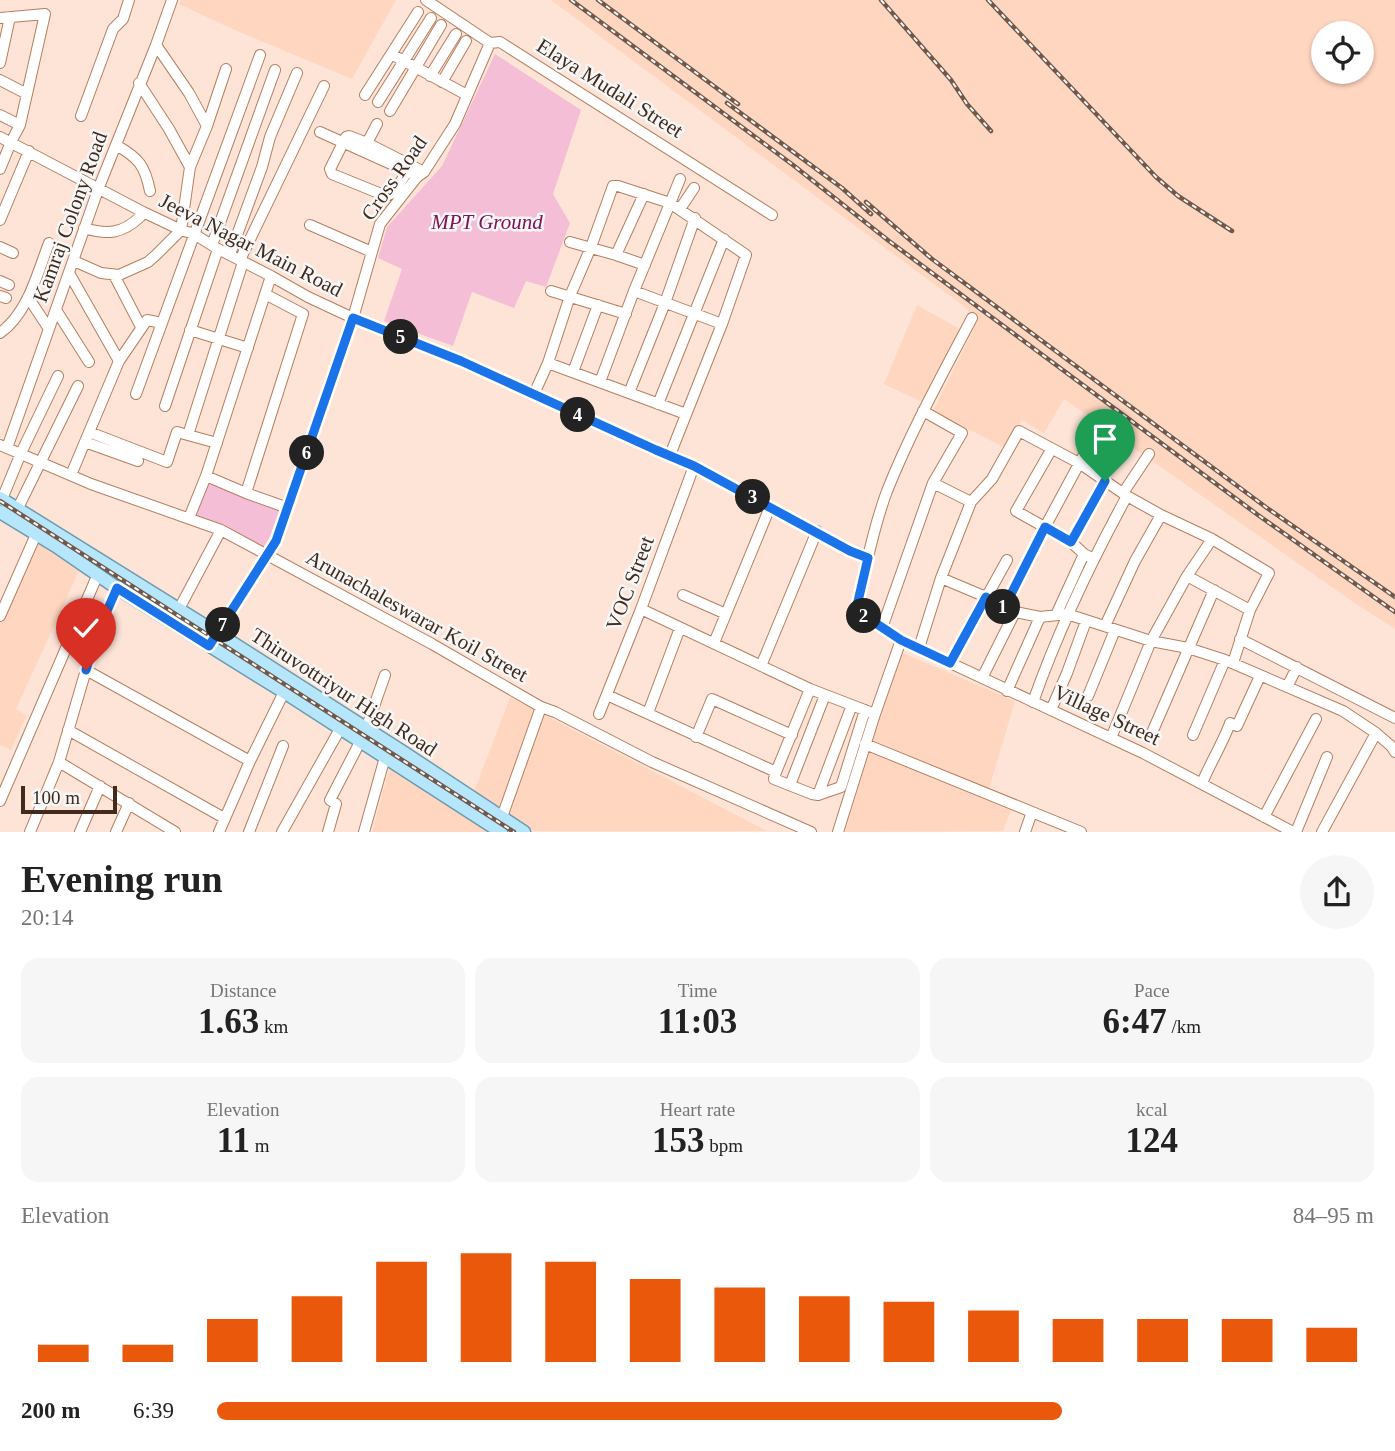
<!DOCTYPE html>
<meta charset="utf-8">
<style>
:root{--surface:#fff;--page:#f6f6f6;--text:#222;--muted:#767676;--accent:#ea580c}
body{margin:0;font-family:"Times New Roman",serif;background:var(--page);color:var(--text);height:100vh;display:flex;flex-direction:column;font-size:26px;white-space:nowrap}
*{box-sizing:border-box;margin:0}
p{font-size:23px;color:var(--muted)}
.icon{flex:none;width:38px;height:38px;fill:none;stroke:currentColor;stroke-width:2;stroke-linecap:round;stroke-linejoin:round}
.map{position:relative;height:832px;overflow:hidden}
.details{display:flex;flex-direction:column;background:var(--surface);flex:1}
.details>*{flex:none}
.buttons{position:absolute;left:1311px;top:21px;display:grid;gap:14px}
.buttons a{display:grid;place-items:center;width:63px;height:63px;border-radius:50%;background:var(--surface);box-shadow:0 2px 5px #0004;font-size:35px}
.scale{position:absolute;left:21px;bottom:18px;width:96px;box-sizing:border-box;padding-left:7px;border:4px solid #422b1e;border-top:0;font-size:19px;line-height:24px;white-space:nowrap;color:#422b1e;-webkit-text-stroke:5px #f7f7f7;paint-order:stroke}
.pin{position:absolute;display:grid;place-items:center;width:60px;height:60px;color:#fff;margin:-72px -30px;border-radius:50% 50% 50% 0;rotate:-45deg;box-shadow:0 0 7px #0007}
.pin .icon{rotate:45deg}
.km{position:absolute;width:35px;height:35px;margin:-18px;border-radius:50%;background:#222;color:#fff;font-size:19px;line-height:35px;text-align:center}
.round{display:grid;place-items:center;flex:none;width:74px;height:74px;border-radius:37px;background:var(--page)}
.head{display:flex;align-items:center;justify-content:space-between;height:119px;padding:0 21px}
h1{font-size:38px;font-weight:800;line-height:52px}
.stats{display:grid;grid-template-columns:repeat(3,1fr);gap:10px;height:119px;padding:7px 21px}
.stats div{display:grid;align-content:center;border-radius:18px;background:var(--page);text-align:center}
.stats b{font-size:35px;font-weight:800}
.stats small{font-size:19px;font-weight:400}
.stats p{font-size:19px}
.chart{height:196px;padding:14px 21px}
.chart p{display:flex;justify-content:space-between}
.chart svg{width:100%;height:126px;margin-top:7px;stroke:var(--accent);stroke-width:6}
ul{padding:0 21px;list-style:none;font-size:23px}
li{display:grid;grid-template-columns:112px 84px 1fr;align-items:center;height:52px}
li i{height:18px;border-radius:9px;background:var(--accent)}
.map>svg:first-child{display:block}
.built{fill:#ffd6c0;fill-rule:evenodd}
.green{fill:#f5bed7}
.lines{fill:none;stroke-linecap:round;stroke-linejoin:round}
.minor-casing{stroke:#b67e5f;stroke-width:12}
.major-casing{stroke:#6e9aad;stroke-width:15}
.minor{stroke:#fff;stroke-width:10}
.major{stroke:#b6e6fc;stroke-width:12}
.rail-casing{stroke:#70584b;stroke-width:4.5}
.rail{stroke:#f7f7f7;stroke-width:2;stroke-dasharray:5;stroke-linecap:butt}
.route-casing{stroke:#fff;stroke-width:14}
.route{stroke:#1a73e8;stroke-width:9}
.labels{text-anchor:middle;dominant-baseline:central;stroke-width:5;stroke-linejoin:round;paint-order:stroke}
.street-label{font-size:21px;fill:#422b1e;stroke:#f7f7f7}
.park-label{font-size:21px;font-style:italic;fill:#821257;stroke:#f7f7f7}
</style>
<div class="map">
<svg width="1395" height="832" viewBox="0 0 1395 832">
<rect width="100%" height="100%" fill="#fde4d7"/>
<path class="built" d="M181,0h215l-44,79 -124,-52 -49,-23z
M551,0h844v629l-42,-27 -289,-203 -20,34 -22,-13 -17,28 -72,-37 45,-91 -17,-16zM1323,33h39v39h-39z
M917,305l43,24 -38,73 -38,-18z
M35,541l44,30 -63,138 10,7 -15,34 -11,-5v-122z
M900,652l115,49 -29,98 25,11 -8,21 -158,1z
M510,697l257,134h-233l-60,-39z
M390,766l99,66h-117z"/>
<path class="green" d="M495,54l86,56 -28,84 17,29 -24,64 -20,-6 -12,27 -42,-16 -19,54 -69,-25 18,-52 -24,-11 9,-31 55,-61z
M208,479l76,32 -13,38 -12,7 -68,-33z"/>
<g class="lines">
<defs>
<path id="minor" d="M426,0l64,43 10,-1 272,173
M0,18l45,-4 -25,111 -9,17 -11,27
M156,45l33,48 18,33
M391,54l76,41
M0,63l10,-46
M430,76l26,-42
M0,80l27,14
M442,82l24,-41
M139,83l30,46 21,38
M365,95l53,-83
M378,102l53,-84
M390,111l51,-86
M0,115l20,10
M81,116l32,-87 10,-10 6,-19
M320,132l91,41
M0,137l143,75 38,18 13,4 24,15 53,27 37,21 45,21 108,43 195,89 38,16 156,85 18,7
M367,143l10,-19
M116,145c23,13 29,21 34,46
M411,166l-18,27 -7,3 -54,-22 -2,-5 16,-32 3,-1 18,7 57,29
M680,209l14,-21
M0,220l29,-69
M310,225l62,27
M84,228c23,7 38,6 56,-11
M570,242l46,13 29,10
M212,245l63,-175
M0,247l13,6
M230,254l32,-87 8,-30 27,-64
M616,255l28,-61
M240,260l84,-174
M74,261l27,12 18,2 29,-13 8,-7 25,-25 9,-63 17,-41 19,-57
M69,273l50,88
M114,275l27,52
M0,281l9,4
M551,291l75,23
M634,291l88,33
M0,296l6,2
M28,297l21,32
M56,310l33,52
M972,318c-30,57 -61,113 -85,173 -14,38 -22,80 -31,119l45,30 242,113 150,79
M190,330l58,18
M0,333c28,-20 37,-59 49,-90
M548,363l138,51
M573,372l25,-67
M600,382l34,-91 46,-112
M629,393l36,-90 30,-85
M136,394l124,-339
M534,394l14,-31 22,-67 21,-49 22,-61h5l52,17 76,52 -24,69 -52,131
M658,404l66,-165
M165,406l53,-157
M89,432l78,30 10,-30 40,11
M188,435l55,-173
M85,442l53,19
M0,445l91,39 130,46 211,114 109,63 14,5 97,50 159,70
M7,448l92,-261 57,-142 16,-45
M1051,450l-35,61 55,31 13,12 10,5
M71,475l48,-114 28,-41 15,3
M206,476l40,17 42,15
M933,483l38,19
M246,493l57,-179 -38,-20
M1123,493l26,-39
M2,499l19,-46 37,-77
M18,508l60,-122
M189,518l17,-42 65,-200
M1071,542l34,-61
M1187,576l63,34
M941,578l45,19 19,11 10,4 25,5 27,-3 84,27 37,7 37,12 118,51 33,22 15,13 4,6
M683,595l43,19
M1005,608l40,-81 49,-91
M179,609l42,-79
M641,609l169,80 65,25
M1056,615l28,-61
M0,616l38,-86
M1105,626l30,-65 26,-46
M882,628l51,-145 29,-50 -39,-22
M1240,639l155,79
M714,643l56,-136
M209,646l67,-105 77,-223 27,-94 37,-47 7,-5 31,-48 35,-81
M919,648l22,-70 30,-76 21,-23 27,-48 60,32 48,33 34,19 51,24 57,34 -19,37 -17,53
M950,663l57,-103
M761,666l56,-135
M86,670l164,91
M982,678l33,-66
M1287,687l10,-20
M1007,691l33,-74
M607,695l169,77 34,-83
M1088,696l27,-66
M1033,702c25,-71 58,-140 94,-206
M1051,710l16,-37 19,-52
M648,713l32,-85
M599,714l42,-105 53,-143
M366,729l19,-54
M68,730l156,88
M1151,735l63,-145
M1193,735l32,-75
M696,737l16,-38 80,36
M1111,738l40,-97 36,-65 25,-37
M865,744l216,88
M59,762l116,70
M776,772l-2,7 38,15 6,1 23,-8 24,-77
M1202,783c8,-19 19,-37 27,-57l1,-3 7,3 23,-50
M790,785l35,-90
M818,795l34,-90
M0,801l98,-227
M502,817l39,-110
M1264,817l52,-98
M30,832l29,-70 37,-126 21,-48
M80,832l20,-46
M116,832l13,-29
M219,832l31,-71 34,-69
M249,832l34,-86
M282,832l58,-103
M328,832l8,-28 -6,-4 30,-58
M364,832l25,-89
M838,832l37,-118 26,-74
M1025,832l7,-20
M1296,832l31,-75
M1322,832l54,-99"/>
<path id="major" d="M0,498l217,135 186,119 121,80
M0,512l56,34 61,42 167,104 217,140"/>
</defs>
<use href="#minor" class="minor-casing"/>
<use href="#major" class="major-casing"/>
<use href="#minor" class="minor"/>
<use href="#major" class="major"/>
<defs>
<path id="rail" d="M571,0l222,165 96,76 369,274 137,97
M598,0l140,104
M881,0l70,80 16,24 24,27
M988,0l168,177 22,19 54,35
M727,103l115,85 29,26
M866,202l66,57 335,249 128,89
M0,501l514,331"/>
</defs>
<use href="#rail" class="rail-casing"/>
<use href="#rail" class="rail"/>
</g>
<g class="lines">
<defs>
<path id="route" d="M86,670l10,-34 21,-48 92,58 67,-105 77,-223 108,43 195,89 38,16 156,85 18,7 -12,52 45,30 49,23 36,-66 18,11 41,-81 26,15 34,-61"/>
</defs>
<use href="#route" class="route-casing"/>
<use href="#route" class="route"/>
</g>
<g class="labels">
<g class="street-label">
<text transform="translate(610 88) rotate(32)">Elaya Mudali Street</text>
<text transform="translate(394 178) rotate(-55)">Cross Road</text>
<text transform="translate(70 217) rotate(-70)">Kamraj Colony Road</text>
<text transform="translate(251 245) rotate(27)">Jeeva Nagar Main Road</text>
<text transform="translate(630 583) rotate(-69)">VOC Street</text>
<text transform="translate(417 616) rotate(29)">Arunachaleswarar Koil Street</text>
<text transform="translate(344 692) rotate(33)">Thiruvottriyur High Road</text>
<text transform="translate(1107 715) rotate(25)">Village Street</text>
</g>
<g class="park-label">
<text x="487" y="222">MPT Ground</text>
</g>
</g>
</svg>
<div class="buttons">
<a><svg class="icon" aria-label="locate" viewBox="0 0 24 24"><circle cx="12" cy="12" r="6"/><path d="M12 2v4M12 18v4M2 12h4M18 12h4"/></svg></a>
</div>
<div class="scale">100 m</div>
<div class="pin" style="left:1105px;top:481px;background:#1e9e55"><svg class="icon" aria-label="arrive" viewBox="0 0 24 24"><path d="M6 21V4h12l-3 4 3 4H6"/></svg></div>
<div class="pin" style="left:86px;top:670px;background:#d93025"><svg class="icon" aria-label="check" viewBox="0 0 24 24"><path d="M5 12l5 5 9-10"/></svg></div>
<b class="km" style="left:1003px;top:607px">1</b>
<b class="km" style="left:864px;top:616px">2</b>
<b class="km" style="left:753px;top:497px">3</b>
<b class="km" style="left:578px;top:415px">4</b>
<b class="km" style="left:401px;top:337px">5</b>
<b class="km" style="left:307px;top:453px">6</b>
<b class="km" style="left:223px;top:625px">7</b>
</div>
<section class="details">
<div class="head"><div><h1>Evening run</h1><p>20:14</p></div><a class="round"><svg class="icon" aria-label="share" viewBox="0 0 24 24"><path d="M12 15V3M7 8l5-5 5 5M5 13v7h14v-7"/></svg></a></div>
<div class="stats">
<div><p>Distance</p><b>1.63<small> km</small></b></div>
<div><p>Time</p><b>11:03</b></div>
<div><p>Pace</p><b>6:47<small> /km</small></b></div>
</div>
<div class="stats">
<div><p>Elevation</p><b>11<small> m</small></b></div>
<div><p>Heart rate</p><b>153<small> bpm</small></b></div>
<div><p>kcal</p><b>124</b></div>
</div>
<div class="chart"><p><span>Elevation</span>84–95 m</p>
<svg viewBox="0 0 160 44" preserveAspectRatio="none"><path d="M5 44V38M15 44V38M25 44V29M35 44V21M45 44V9M55 44V6M65 44V9M75 44V15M85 44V18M95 44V21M105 44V23M115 44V26M125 44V29M135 44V29M145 44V29M155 44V32"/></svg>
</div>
<ul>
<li><b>200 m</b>6:39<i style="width:73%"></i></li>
</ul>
</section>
